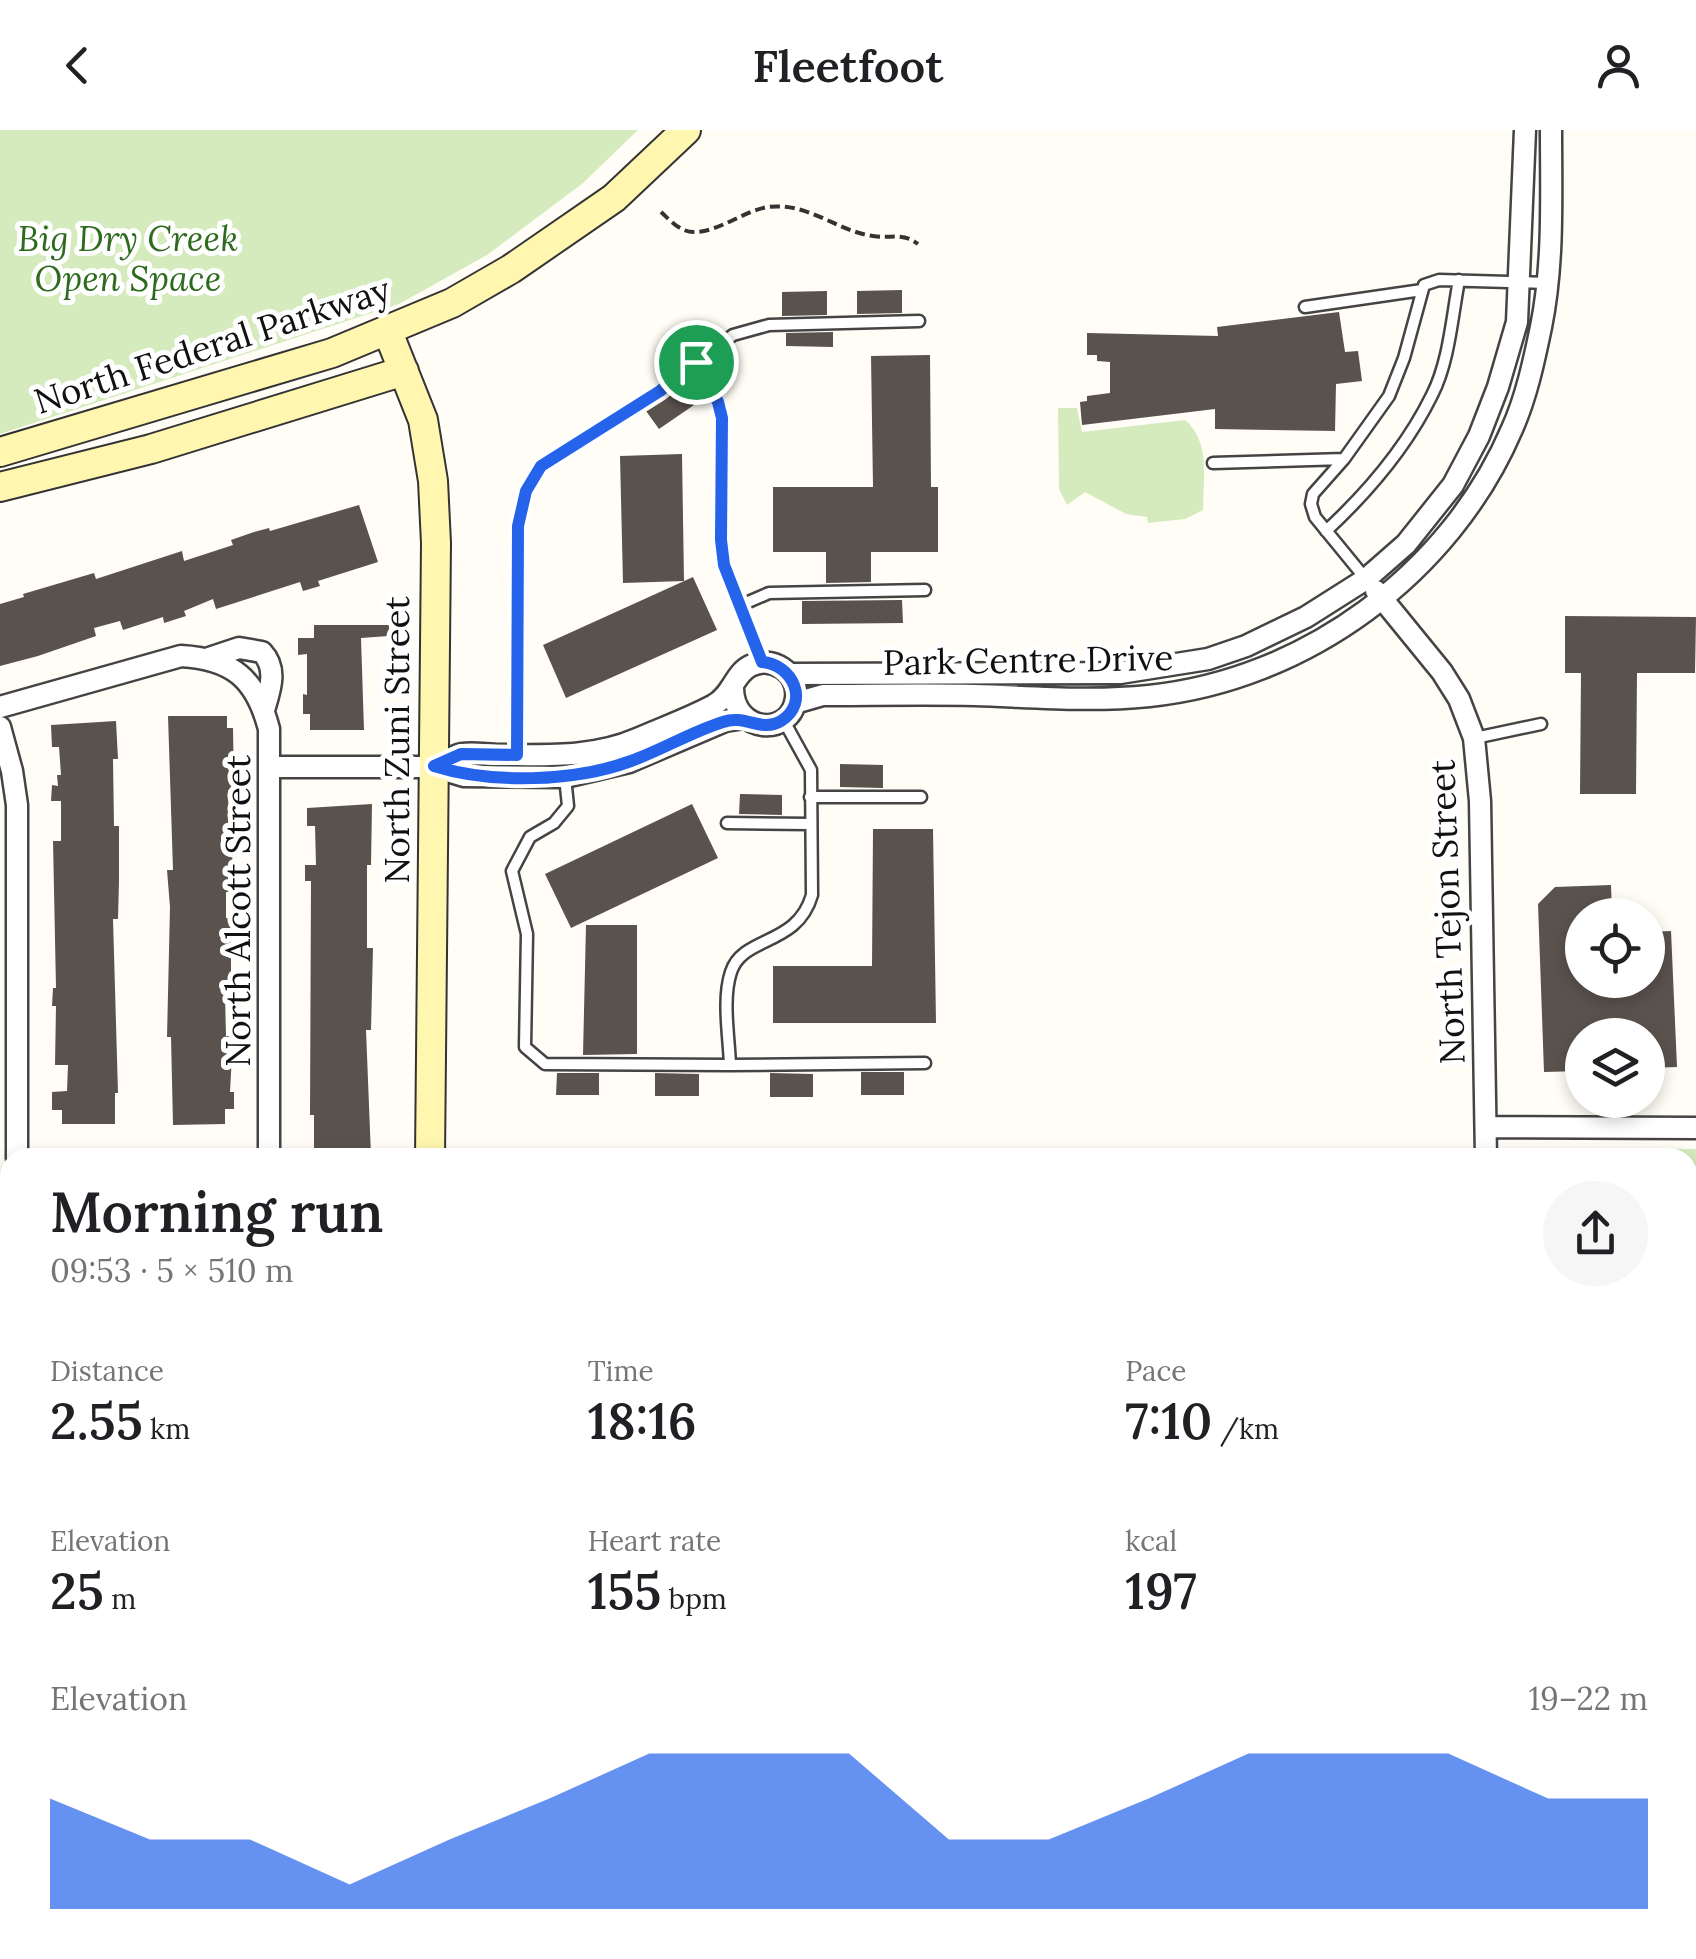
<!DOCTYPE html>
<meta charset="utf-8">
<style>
:root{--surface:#fff;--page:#f6f6f6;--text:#202124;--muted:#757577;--accent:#2563eb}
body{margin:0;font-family:Lora,serif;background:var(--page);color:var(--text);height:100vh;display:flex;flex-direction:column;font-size:38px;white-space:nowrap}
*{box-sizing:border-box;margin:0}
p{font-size:32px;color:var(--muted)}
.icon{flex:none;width:55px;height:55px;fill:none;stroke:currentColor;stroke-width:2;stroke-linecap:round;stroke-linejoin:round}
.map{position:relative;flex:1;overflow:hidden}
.panel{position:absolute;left:0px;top:1018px;width:1698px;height:812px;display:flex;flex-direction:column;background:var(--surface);border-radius:30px 30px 0 0;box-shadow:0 5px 15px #0003}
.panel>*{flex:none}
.controls{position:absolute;left:1565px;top:768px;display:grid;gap:20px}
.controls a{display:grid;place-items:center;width:100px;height:100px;border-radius:50%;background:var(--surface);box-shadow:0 5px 15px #0003;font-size:50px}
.pin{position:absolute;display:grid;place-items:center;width:85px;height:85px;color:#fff;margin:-42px;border:5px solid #fff;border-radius:50%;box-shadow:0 2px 10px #0007}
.round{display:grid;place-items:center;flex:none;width:105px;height:105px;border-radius:52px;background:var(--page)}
.head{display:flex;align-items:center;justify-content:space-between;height:170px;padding:0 50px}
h1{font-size:55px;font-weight:600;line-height:75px}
.metrics{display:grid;grid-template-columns:repeat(3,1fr);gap:15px;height:170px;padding:10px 50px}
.metrics div{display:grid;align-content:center}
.metrics b{font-size:50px;font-weight:600}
.metrics small{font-size:28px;font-weight:400}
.metrics p{font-size:28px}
.chart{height:280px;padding:20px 50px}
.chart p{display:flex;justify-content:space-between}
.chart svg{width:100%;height:180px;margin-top:10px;fill:var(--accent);opacity:.7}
header{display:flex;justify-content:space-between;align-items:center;height:130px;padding:0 50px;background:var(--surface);font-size:45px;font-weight:600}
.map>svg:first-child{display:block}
.green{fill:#d5ebbd}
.building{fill:#5a524d}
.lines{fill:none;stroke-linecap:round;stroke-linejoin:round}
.lane-casing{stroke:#444;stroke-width:15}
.street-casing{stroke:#444;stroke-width:25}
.secondary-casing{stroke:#333;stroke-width:32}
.primary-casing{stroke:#222;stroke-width:35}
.path{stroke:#333;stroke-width:4;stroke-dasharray:10 5;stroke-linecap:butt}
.lane{stroke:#fff;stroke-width:10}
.street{stroke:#fff;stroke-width:20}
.secondary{stroke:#fff6b0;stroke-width:28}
.primary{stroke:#f9d66b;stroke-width:30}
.route-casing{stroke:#fff;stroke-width:20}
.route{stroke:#2563eb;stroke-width:12}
.labels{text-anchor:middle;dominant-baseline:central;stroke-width:10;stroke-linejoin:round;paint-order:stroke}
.park-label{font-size:35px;font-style:italic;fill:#2f6b1f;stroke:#fff}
.street-label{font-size:35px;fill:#111;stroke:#fff}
</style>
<header><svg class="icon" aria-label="back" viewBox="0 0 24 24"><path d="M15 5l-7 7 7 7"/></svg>Fleetfoot<svg class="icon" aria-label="person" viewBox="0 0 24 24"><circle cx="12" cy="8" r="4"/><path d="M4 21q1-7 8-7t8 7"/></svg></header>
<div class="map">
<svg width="1696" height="1829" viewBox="0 0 1696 1829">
<rect width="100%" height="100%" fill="#fffdf5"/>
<path class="green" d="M0,0h638l-55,53 -96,72 -88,49 -399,130z
M1058,278h19l5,24 103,-12c26,22 18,59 18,90l-18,9 -37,4 -1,-6 -21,-3 -41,-22 -18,13 -8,-16z
M1521,1018l175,1v37h-8v-28l-179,-1z
M1688,1700h8v129h-189v-9h181z"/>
<path class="building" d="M902,160v23l-45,1v-23z
M827,161v24l-45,1v-24z
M1339,182l6,40 13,-1 4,30 -26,3 -1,47 -120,-2v-20l-133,16 -2,-23 7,-1v-5l23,-3v-31l-13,-1v-6h-10v-22l131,3 -1,-9z
M833,202v15l-47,-1v-13z
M930,225l1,132h7v65h-67v30l-45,1v-31h-53v-65h100l-2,-131z
M682,257l12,18 -35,24 -13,-18z
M682,324l2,127 -61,2 -3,-127z
M359,375l19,57 -60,19 2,5 -17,5 -3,-9 -84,27 -3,-10 -29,12 2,5 -22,7 -1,-6 -40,13 -3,-9 -26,7 2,8 -58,20 -38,10v-62l24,-7 -1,-3 71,-21 2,6 86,-28 2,10 49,-16 -2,-5 23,-8 15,-4 1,3z
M693,447l24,53 -151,68 -23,-53z
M902,470l1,23 -101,1v-23z
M1565,486l131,1 -1,56h-58l-1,121h-56l1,-121h-16z
M314,495h75v11l-28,2 3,92h-54v-16h-7v-20l4,1v-41l-9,1v-17h16z
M168,586h59v12h6l1,62h-6l1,39 5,1 1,16h-3l1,46h-7v26h5v58h3v19h-9l1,41h7l-3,56h4v17h-9v15l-52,1 -2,-88h-4l3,-130 -3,-37h6z
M116,591l2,38h-5l1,67h5v55l-1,38h-5l5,174h-3v31h-53v-14h-10v-18l15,-1 1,-26h-13l1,-59h-4l1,-18h3l-3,-147h8v-40h-10l1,-16 6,1 -1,-11h4l-2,-28h-7l-1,-22z
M840,634l43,1v23l-43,-1z
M740,664l42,1v20l-43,-1z
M372,674l-1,61h-4v83h6l-2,82h-5l5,126 -57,-1v-40h-4l1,-234h-6v-16h11l-1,-39h-8v-18z
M692,674l26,54 -147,70 -26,-54z
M873,699h60l3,194h-163v-57h99z
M1611,755l1,30h-30v65h66v-48l23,-1 6,136 -29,1v-33h-66v36l-38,1 -6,-168 17,-17z
M586,795h51v129l-54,1z
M861,942h43v23h-43z
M557,943h42v22h-43z
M655,943l44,1v22h-44z
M770,943l43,1v23h-43z"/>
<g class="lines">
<defs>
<path id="lane" d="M1305,177l117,-17
M696,232l22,40 4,16 -1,122 3,25 38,98
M1213,333l131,-4
M1326,401c41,-38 81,-85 106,-136 17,-33 20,-78 27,-115
M1365,448l-50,-61 -4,-13 2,-10 31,-35 45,-63 15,-38 20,-73 15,-5 108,3
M739,476l30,-13 156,-3
M784,591l27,49 1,125c-15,52 -69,40 -81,77 -9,27 -2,64 -1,93l195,-2
M1475,608l66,-14
M517,625l1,-228 8,-36 15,-25 119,-75 73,-56 36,-10 150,-4
M565,647l3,29 -14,17 -24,14 -18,34 15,63 -2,113 20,17 185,1
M810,667h111
M727,693l83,1
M1688,1279h8
M1688,1370h8
M1189,1820l1,9
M1354,1820l1,9"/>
<path id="street" d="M1376,461l66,81 17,27 15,39 6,63 6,357
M209,528l30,-10 23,4c16,17 8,38 2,58
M789,544l331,-1 88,-14 38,-13 60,-29 60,-38 40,-35 47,-59 26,-49 19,-49 19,-65 8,-192
M795,573l28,-8c50,0 101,-1 152,0 58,2 116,7 174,1 156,-16 301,-122 363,-267 14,-31 22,-68 29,-102 13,-64 10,-132 10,-197
M0,577l181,-51c52,3 75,23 88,73v429
M0,597l12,44 5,34v353
M270,637h164l30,9 101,1 64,-15 96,-41 19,-3
M434,637c8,-4 19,-11 28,-13 12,-2 26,1 38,1 47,0 93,3 137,-16 25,-11 53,-21 77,-34 19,-11 20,-31 36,-39 22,-11 49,6 46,32 -5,40 -62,35 -63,-9
M1486,997l210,1
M0,1310l10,-5
M0,1802h10
M215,1820l11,9
M433,1820v9
M1031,1820l15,9
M578,1829l1,-9
M817,1829l11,-9
M1482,1829v-9"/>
<path id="secondary" d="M388,202l35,88 10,61 3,62 -6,615
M0,322l332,-99 120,-50 59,-34 103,-71 72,-68
M0,357l151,-38 253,-78"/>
<path id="primary" d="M0,1581h10
M1688,1592h8
M0,1635h10
M1688,1649h8"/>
</defs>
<use href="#lane" class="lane-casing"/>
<use href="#street" class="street-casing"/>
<use href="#secondary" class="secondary-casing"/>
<use href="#primary" class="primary-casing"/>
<path class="path" d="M661,82c10,9 19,20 33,20 25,0 49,-21 74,-25 41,-5 68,24 105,29 19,3 29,-4 45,8
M0,1524h10
M1688,1546h8"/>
<use href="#lane" class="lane"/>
<use href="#street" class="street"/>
<use href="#secondary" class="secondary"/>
<use href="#primary" class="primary"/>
</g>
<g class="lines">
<defs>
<path id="route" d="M696,232l22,40 4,16 -1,122 3,25 38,97c30,2 49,40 19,59 -19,12 -36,-7 -58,1 -32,10 -61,28 -92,39 -57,21 -140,23 -197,5l27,-12 56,1 1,-229 8,-35 15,-25 119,-75z"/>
</defs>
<use href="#route" class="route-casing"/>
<use href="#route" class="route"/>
</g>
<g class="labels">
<g class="park-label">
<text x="128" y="108">Big Dry Creek<tspan x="128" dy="40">Open Space</tspan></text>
</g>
<g class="street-label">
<text transform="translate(212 215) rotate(-18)">North Federal Parkway</text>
<text transform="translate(1028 530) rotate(-1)">Park Centre Drive</text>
<text transform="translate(396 610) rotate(-90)">North Zuni Street</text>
<text transform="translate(237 781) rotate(-90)">North Alcott Street</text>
<text transform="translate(1447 782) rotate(-92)">North Tejon Street</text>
</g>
</g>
</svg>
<div class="controls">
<a><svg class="icon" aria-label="locate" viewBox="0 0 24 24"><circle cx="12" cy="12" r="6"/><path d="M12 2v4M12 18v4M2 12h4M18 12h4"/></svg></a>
<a><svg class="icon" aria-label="layers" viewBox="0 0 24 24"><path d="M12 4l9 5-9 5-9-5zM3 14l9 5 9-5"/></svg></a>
</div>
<div class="pin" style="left:696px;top:232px;background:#1e9e55"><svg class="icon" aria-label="arrive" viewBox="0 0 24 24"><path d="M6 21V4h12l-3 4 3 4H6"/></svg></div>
<section class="panel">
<div class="head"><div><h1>Morning run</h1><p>09:53 · 5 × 510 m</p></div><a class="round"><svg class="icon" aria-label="share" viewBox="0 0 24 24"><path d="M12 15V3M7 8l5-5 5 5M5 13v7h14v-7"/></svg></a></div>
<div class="metrics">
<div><p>Distance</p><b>2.55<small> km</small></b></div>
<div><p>Time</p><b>18:16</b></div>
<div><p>Pace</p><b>7:10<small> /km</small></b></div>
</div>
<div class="metrics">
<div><p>Elevation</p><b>25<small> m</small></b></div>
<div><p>Heart rate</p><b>155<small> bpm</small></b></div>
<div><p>kcal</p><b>197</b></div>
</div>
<div class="chart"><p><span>Elevation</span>19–22 m</p>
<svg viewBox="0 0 160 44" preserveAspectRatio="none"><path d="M0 44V17L10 27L20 27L30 38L40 27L50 17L60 6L70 6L80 6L90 27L100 27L110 17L120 6L130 6L140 6L150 17L160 17V44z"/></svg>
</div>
</section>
</div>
